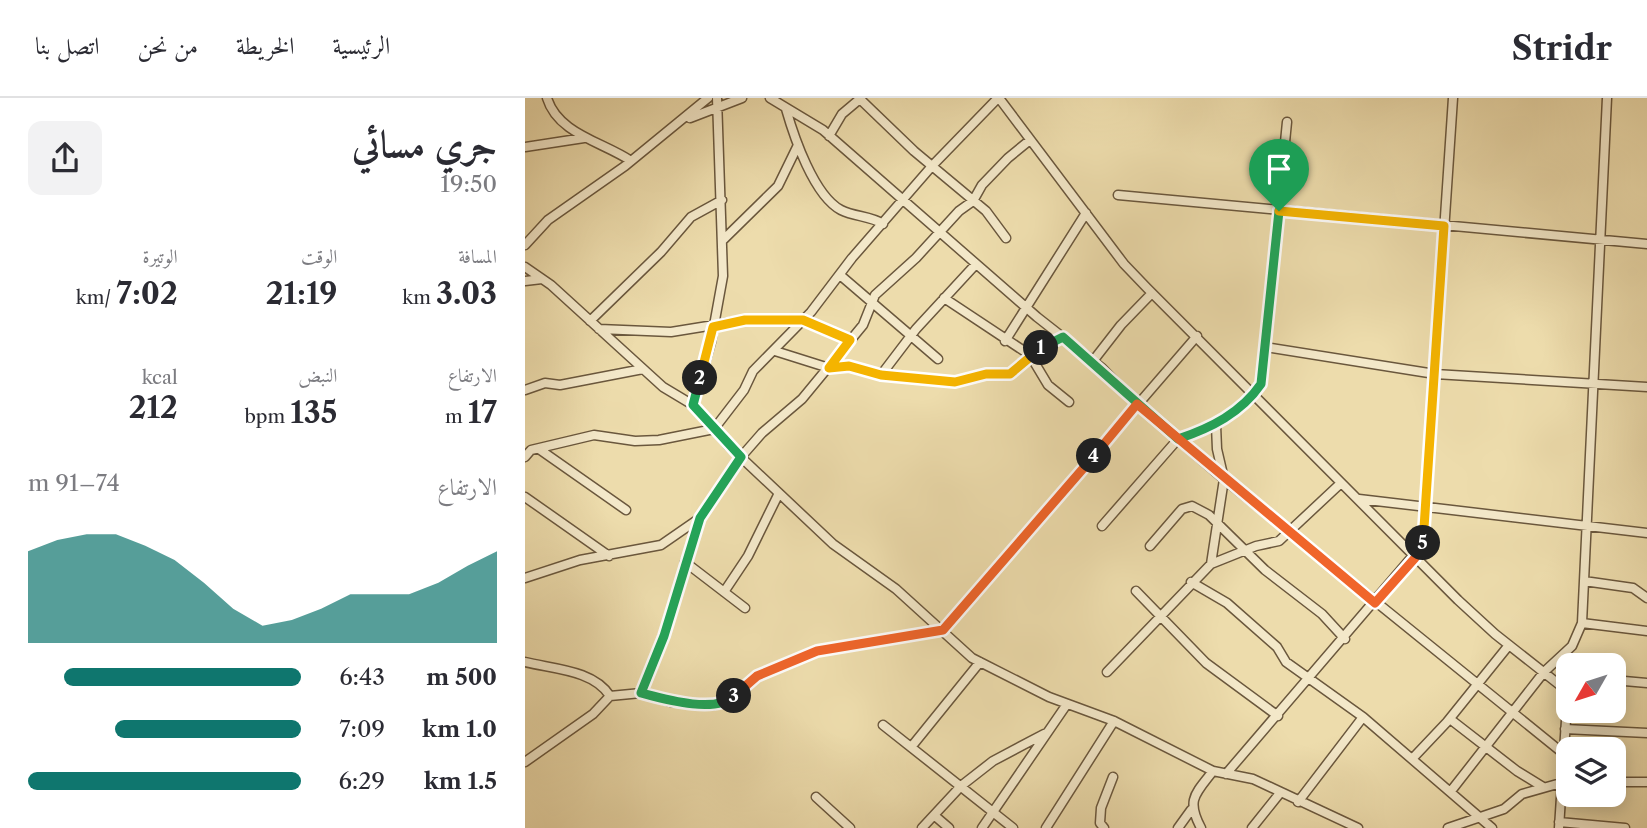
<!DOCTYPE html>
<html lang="ar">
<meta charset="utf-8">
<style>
:root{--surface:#fff;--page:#f2f2f3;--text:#2b2b33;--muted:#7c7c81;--line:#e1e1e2;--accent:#0f766e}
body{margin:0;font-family:"Libre Caslon Text",Amiri,serif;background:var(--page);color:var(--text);direction:rtl;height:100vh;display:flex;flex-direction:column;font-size:26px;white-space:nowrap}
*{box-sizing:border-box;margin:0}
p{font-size:23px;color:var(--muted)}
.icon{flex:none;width:38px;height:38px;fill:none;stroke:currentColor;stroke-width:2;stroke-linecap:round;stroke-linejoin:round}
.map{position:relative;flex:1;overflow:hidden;direction:ltr}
.drawer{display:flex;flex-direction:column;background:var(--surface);width:525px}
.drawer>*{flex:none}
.needle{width:46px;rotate:231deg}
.controls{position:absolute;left:1031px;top:555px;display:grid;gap:14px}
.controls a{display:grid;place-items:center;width:70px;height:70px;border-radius:14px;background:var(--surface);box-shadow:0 4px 18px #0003;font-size:35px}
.pin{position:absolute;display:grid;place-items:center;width:60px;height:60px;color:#fff;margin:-72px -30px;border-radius:50% 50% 50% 0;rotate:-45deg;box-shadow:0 0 7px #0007}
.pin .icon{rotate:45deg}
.km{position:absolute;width:35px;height:35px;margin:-18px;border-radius:50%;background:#222;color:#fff;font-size:19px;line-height:35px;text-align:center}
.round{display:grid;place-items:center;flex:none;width:74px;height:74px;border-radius:14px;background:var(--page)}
.summary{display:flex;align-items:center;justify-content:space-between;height:119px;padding:0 28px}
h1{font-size:38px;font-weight:700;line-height:52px}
.figures{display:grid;grid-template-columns:repeat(3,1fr);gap:10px;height:119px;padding:7px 28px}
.figures div{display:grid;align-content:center}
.figures b{font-size:30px;font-weight:700}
.figures small{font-size:19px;font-weight:400}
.figures p{font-size:19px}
.chart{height:196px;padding:14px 28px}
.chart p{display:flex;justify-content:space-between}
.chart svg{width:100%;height:126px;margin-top:7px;fill:var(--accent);opacity:.7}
ul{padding:0 28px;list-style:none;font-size:23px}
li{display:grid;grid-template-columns:112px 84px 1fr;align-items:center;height:52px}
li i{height:18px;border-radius:9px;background:var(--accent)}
header{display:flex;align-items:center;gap:42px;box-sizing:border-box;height:98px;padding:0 35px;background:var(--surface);border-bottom:2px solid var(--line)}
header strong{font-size:33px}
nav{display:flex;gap:38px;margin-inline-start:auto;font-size:24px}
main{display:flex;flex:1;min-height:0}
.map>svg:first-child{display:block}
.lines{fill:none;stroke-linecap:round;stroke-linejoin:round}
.minor-casing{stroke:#6a573d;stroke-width:11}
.minor{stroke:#f3e8c9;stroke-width:8}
.split-1-casing{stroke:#fff;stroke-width:14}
.split-2-casing{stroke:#fff;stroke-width:14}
.split-3-casing{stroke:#fff;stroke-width:14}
.split-4-casing{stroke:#fff;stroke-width:14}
.split-5-casing{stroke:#fff;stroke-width:14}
.split-6-casing{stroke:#fff;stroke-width:14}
.split-1{stroke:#22a559;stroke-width:9}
.split-2{stroke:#f5b400;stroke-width:9}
.split-3{stroke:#22a559;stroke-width:9}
.split-4{stroke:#f0652b;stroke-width:9}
.split-5{stroke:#f0652b;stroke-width:9}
.split-6{stroke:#f5b400;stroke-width:9}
</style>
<header>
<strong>Stridr</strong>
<nav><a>الرئيسية</a><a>الخريطة</a><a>من نحن</a><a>اتصل بنا</a></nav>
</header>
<main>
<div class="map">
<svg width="1122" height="730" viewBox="0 0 1122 730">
<rect width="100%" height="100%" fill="#eddcac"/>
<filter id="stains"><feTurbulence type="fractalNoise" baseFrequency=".00286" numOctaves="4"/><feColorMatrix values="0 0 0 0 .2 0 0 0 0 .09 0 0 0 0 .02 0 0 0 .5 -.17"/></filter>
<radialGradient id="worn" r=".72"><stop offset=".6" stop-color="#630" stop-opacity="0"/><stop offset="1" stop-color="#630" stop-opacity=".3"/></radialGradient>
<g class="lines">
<defs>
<path id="minor" d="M22,0c11,36 56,44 84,63
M245,0l53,32 214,187 65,51 35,36 87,75 340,275
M474,0l125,166 23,24 311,312 37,34 66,52 6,19 -8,123
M335,1l54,52 72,60 20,27
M261,11c8,28 28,87 55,101 14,7 30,6 42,14
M165,20l52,-20
M304,38l13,-22 19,-16
M0,49l59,-9
M593,97l529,49
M198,142l55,-54 20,-41
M0,147l23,-25 77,-54 83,-68
M0,169l26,18 112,102 30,18 35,40 105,99 63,45 76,69 77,39 65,24 99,50 40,8 105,49
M315,177l98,84
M0,183l17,-2
M419,200l86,57 18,30 21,17
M65,223l71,-69 30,-35 31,-17
M74,231l72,3 74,-12h58l47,20
M480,243l81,-128
M740,249l170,27 212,13
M250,253l54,17 21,-2 31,9 75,7 31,-8h23l20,-19 33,-18
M568,263l28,-36 31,-32
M356,277l35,-46 60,-65
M0,292l20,-7 15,2 83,-16
M168,307l18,-63 12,-66 -6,-178
M14,351l87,61
M0,359l6,-7 63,-15 41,6 24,-1 55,-11 30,-39 9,-19 58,-59 41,-54 80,-92 66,-68
M0,399l84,59
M834,401l288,34
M577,428l76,-87 38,-14 36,-29 9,-12 26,-262
M625,448l32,-37 10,-3 17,9 56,55 57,44 23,25
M160,464l60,46
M686,466l13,-85 -7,-30 -1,-24
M0,480l55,-18 81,-15 39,-27 41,-61 21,-24 40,-34 61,-74 12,-30 41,-37 43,-47 14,-10 9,-16 26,-27 22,-18
M1059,483l49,7 14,10
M666,484l36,21 50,44 9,15 77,55 129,111
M611,493l70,72 72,53
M199,494l24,-36 31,-63
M1057,525l65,8
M0,564c28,7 69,8 85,34
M582,574l104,-108 45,-18 23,-5 62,-58
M1088,582l34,3
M116,595l23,-57 36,-118
M925,621l67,52 26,16
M358,627l130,103
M1040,631l82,4
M387,648l68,-84
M887,661l35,-37 62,-77
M0,664l68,-48 17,-18 31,-3 30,9 42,3 17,-5 27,-24 60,-25 126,-21 254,-294
M701,676l197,-230 30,-446
M1088,684h34
M926,693l93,-119 28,-26 10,-23 25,-525
M291,699l34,31
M773,704l65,-85
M410,718l14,12
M1034,724l66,6
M397,730l39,-42 32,-25 51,-27
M457,730l85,-124
M521,730l68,-107
M579,730l-4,-5 1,-15 12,-31
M653,730l13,-18
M676,730c-15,-28 -6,-34 12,-57
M727,730l28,-35
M923,730l56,-19 18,-15 46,-13"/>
</defs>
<use href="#minor" class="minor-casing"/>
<use href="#minor" class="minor"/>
</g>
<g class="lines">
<defs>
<path id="split-1" d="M516,250l22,-11 115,102c33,-11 63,-26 83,-55l18,-173"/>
<path id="split-2" d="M175,280l13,-51 32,-7h58l47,20 -21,28 20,-2 32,9 74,7 31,-8h24l31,-26"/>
<path id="split-3" d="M175,280l-7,27 48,52 -41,61 -36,118 -23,57c23,6 74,21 93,3"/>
<path id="split-4" d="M209,598l23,-20 60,-25 126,-21 151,-174"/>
<path id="split-5" d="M569,358l43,-52 238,199 40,-45 8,-15"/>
<path id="split-6" d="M754,113l165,15 -21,317"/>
</defs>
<use href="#split-1" class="split-1-casing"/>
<use href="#split-2" class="split-2-casing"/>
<use href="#split-3" class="split-3-casing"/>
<use href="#split-4" class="split-4-casing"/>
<use href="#split-5" class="split-5-casing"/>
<use href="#split-6" class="split-6-casing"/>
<use href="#split-1" class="split-1"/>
<use href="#split-2" class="split-2"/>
<use href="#split-3" class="split-3"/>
<use href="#split-4" class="split-4"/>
<use href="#split-5" class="split-5"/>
<use href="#split-6" class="split-6"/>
</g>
<rect width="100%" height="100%" filter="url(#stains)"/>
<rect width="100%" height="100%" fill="url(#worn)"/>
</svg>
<div class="controls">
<a><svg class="needle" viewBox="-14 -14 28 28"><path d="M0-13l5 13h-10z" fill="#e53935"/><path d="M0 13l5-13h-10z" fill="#7c7c81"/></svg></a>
<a><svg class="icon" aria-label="layers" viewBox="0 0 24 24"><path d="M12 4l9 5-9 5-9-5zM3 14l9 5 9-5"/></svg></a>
</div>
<div class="pin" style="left:754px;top:113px;background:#1e9e55"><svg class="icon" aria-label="arrive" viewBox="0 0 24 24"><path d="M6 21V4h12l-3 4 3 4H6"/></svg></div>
<b class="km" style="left:516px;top:250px">1</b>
<b class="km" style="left:175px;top:280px">2</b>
<b class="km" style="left:209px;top:598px">3</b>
<b class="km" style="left:569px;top:358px">4</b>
<b class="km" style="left:898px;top:445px">5</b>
</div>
<section class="drawer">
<div class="summary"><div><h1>جري مسائي</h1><p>19:50</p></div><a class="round"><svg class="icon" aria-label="share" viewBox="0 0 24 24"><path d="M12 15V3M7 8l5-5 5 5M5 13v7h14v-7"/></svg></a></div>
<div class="figures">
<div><p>المسافة</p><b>3.03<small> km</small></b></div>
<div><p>الوقت</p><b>21:19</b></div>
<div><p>الوتيرة</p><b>7:02<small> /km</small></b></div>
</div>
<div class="figures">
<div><p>الارتفاع</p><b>17<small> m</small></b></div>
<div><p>النبض</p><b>135<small> bpm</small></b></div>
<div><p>kcal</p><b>212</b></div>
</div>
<div class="chart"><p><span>الارتفاع</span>74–91 m</p>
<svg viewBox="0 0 160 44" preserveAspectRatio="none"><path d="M0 44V12L10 8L20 6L30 6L40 10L50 15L60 23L70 32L80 38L90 36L100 32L110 27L120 27L130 27L140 23L150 17L160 12V44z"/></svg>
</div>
<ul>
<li><b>500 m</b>6:43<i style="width:87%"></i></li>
<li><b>1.0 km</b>7:09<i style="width:68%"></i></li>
<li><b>1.5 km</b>6:29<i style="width:100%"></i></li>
</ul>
</section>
</main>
